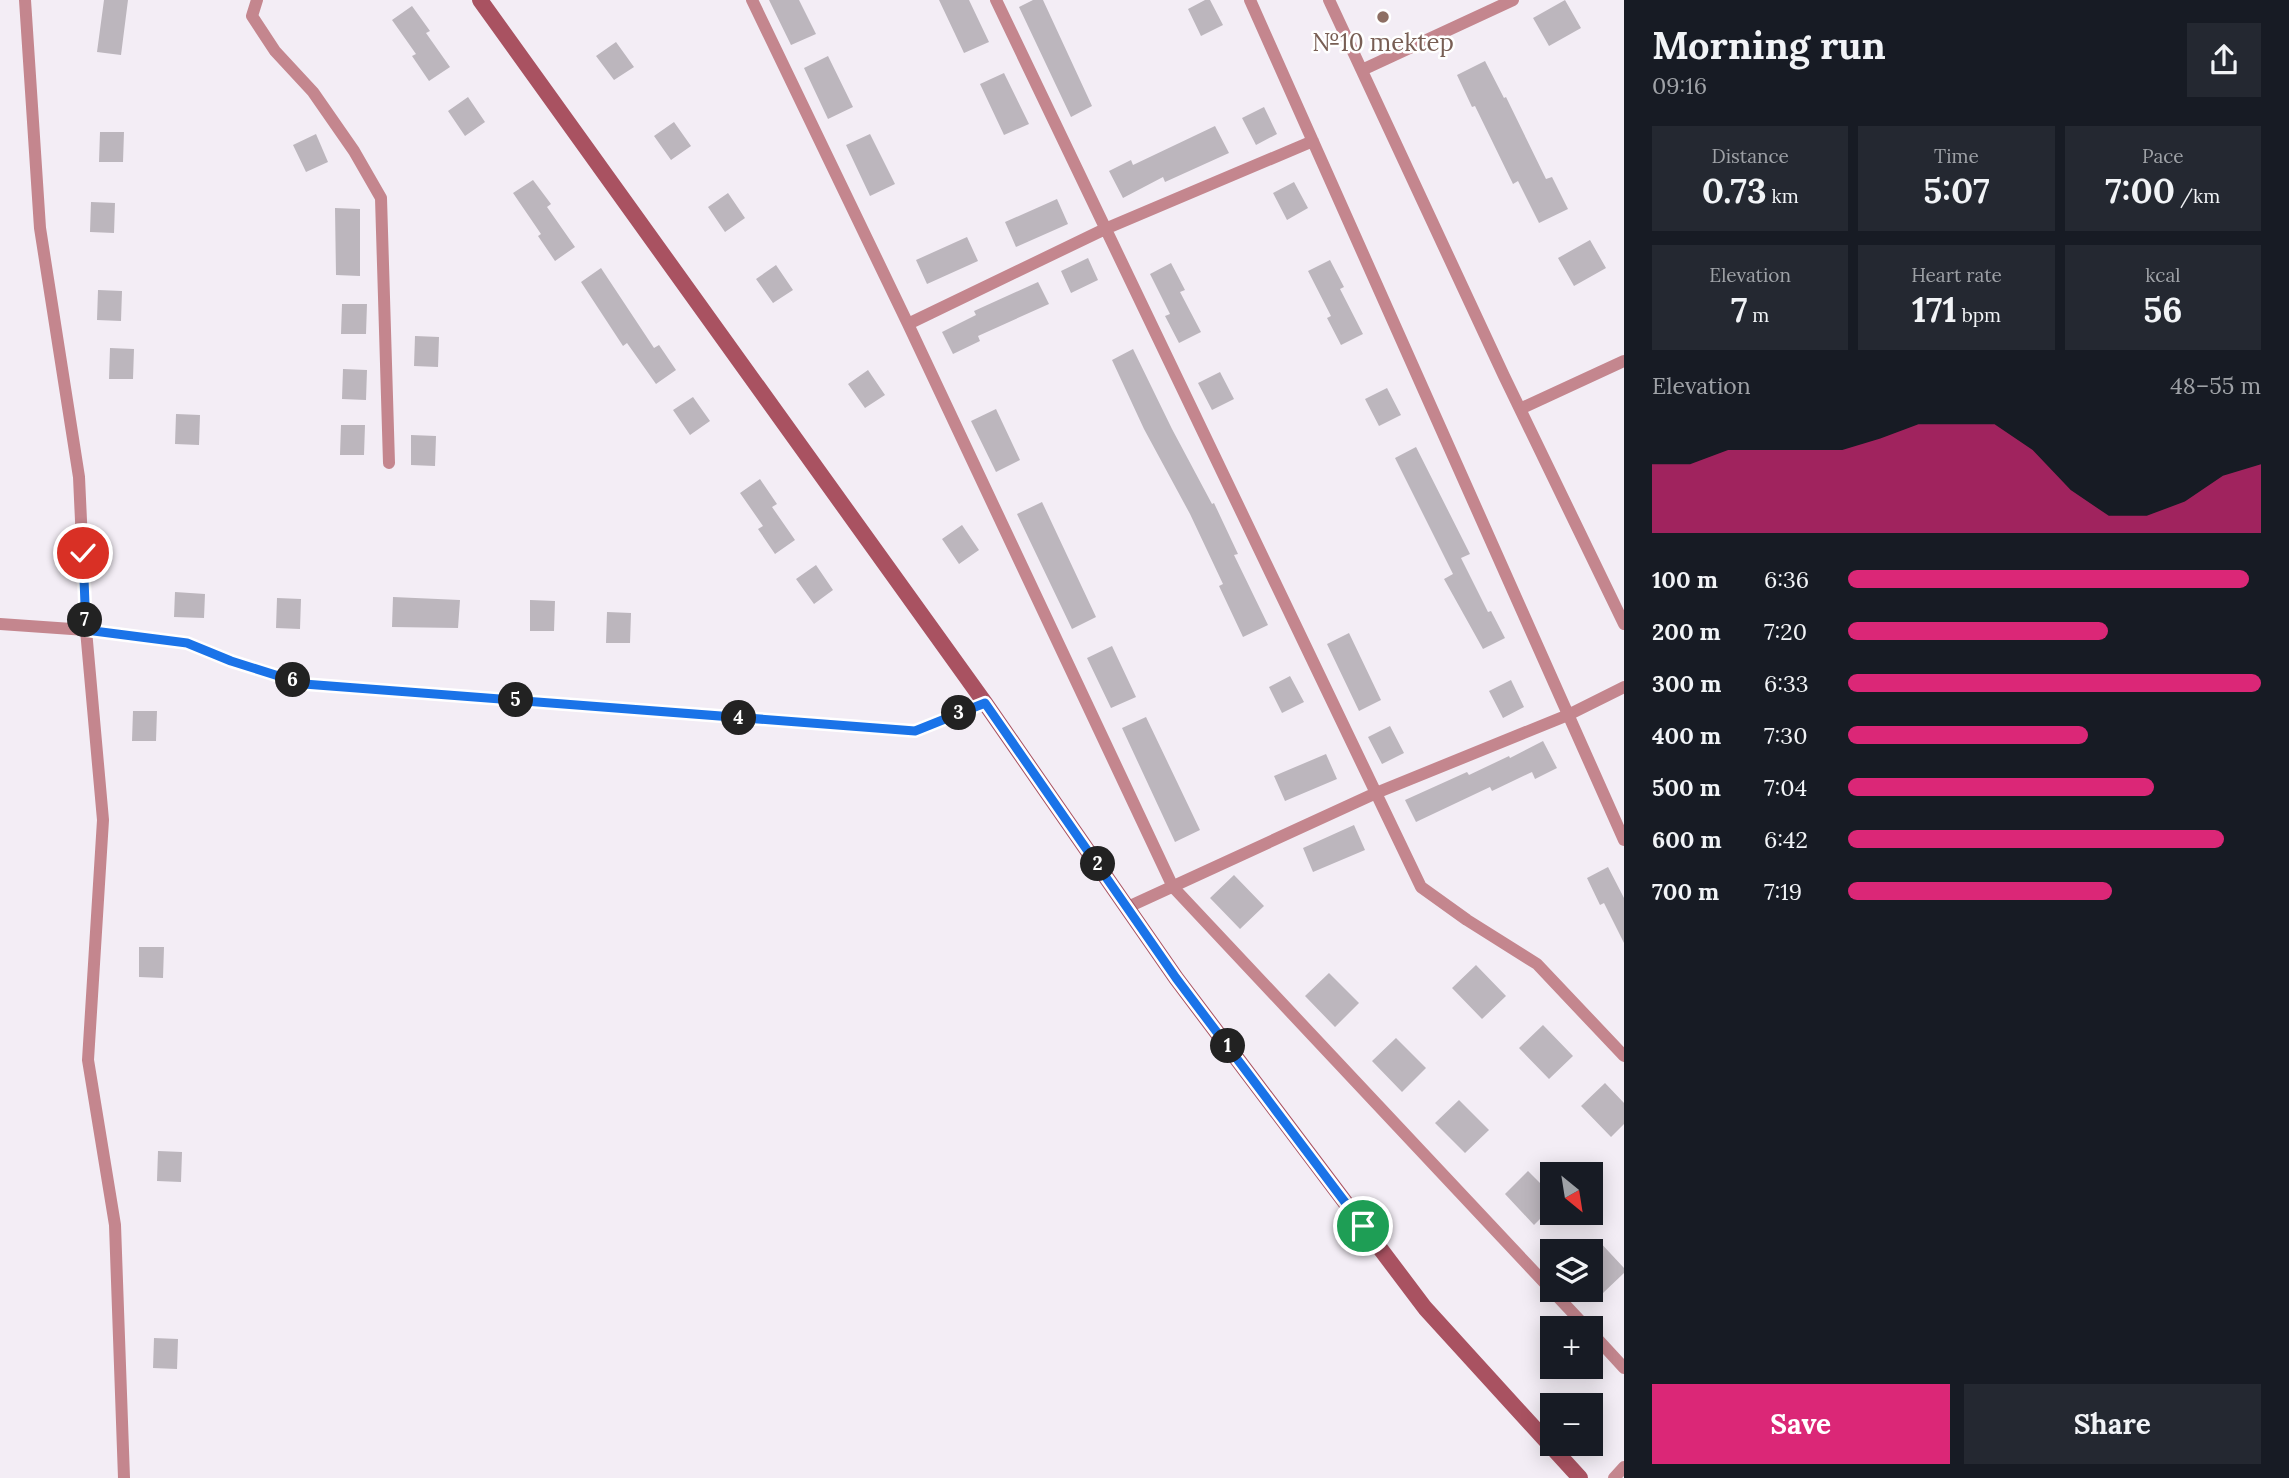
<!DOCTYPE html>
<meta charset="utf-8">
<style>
:root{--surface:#171b24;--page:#242831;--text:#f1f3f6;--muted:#9ea1a6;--accent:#db2777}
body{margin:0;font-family:Lora,serif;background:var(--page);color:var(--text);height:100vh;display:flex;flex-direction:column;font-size:26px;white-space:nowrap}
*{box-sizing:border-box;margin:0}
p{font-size:23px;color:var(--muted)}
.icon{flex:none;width:38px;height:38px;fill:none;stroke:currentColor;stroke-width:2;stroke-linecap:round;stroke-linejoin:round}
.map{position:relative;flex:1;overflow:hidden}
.sheet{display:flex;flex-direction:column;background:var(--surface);width:665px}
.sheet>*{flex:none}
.needle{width:46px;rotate:150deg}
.tools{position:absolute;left:1540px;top:1162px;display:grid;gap:14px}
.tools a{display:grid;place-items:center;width:63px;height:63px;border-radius:0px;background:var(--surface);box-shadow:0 4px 18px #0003;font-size:35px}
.pin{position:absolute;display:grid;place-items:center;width:60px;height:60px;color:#fff;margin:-30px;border:4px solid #fff;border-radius:50%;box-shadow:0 2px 7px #0007}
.km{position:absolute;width:35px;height:35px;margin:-18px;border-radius:50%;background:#222;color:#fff;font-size:19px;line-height:35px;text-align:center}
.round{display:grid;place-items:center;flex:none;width:74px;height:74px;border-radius:0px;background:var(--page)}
.overview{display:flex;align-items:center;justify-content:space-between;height:119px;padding:0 28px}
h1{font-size:38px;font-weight:700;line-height:52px}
.metrics{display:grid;grid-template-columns:repeat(3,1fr);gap:10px;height:119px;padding:7px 28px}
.metrics div{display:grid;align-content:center;border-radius:0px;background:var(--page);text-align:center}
.metrics b{font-size:35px;font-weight:700}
.metrics small{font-size:19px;font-weight:400}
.metrics p{font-size:19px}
.chart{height:196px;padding:14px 28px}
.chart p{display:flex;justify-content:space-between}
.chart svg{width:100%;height:126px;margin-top:7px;fill:var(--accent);opacity:.7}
.action{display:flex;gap:14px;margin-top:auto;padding:14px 28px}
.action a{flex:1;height:80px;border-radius:0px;background:var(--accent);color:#fff;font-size:28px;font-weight:700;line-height:80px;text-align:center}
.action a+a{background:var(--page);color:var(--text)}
ul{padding:0 28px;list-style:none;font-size:23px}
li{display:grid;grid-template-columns:112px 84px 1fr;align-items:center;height:52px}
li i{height:18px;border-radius:9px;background:var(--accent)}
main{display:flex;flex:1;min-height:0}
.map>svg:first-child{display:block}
.building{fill:#bcb6bd}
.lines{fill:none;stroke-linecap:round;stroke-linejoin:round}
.street{stroke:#c4868e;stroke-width:12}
.secondary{stroke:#a95261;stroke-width:16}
.route-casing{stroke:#fff;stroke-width:14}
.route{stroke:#1a73e8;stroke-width:9}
.education-dot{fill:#8d6e63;stroke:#fff;stroke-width:2.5}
.labels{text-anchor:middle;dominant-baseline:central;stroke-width:5;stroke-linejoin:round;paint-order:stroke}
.education-label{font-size:24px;fill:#785e54;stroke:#fff}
</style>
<main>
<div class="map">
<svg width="1624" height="1478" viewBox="0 0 1624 1478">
<rect width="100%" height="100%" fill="#f3edf5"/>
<path class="building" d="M104,0h24l-7,55 -24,-3z
M769,0h30l17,34 -25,11z
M939,0h30l20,42 -25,11z
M1033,0h10l49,106 -21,11 -52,-110z
M1205,0h5l13,25 -22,11 -13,-27z
M1565,0l16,28 -32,18 -16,-28z
M412,6l18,25 -4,2 24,34 -21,14 -17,-25 4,-2 -24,-34z
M616,42l18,25 -20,13 -18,-24z
M828,56l25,51 -25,12 -24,-51z
M1485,61l19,37 2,-1 40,82 6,-2 16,32 -29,14 -21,-42 -5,3 -38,-78 -3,1 -15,-32z
M1004,73l25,51 -25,11 -24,-51z
M468,97l17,25 -20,14 -17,-25z
M1264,107l13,27 -21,11 -14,-27z
M674,122l17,24 -20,14 -17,-24z
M1215,126l14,27 -64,29 -2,-5 -40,21 -14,-27 22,-11 2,5z
M100,132h24l-1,30h-24z
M316,134l12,28 -22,10 -13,-27z
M870,134l25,50 -25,12 -24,-51z
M533,180l18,24 -4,3 28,40 -20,14 -17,-25 3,-2 -28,-41z
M1294,182l14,26 -21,12 -14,-27z
M728,193l17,25 -20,14 -17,-25z
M1057,199l11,25 -52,23 -11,-25z
M91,202l24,1 -1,30 -24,-1z
M335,208l25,1v67l-24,-1z
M967,237l11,24 -51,23 -11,-24z
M1590,240l16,28 -32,18 -16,-28z
M1088,258l10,22 -27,13 -10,-22z
M1330,260l14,27 -4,2 23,45 -22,11 -14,-27 4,-2 -23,-45z
M1171,263l14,27 -5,2 21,40 -22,11 -14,-27 5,-2 -20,-40z
M776,265l17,25 -20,13 -17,-24z
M601,268l53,80 5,-3 17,25 -20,14 -29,-41 -4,3 -42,-64z
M1038,282l11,22 -71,32 2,5 -27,13 -11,-22 34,-17 -2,-4z
M98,290l24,1 -1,30 -24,-1z
M342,304h25l-1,30h-25z
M415,336l24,1 -1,30 -24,-1z
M110,348l24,1 -1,30h-24z
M1133,349l39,80 40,75 2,-1 24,51 -4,1 34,70 -25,12 -24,-51 4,-2 -33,-70 -46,-85 -32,-69z
M343,369l24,1 -1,30 -24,-1z
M868,370l17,25 -20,13 -17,-24z
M1220,372l14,27 -22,11 -14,-27z
M1387,388l14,27 -22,11 -14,-27z
M693,397l17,24 -20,14 -17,-25z
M996,409l24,51 -24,12 -25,-51z
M176,414l24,1 -1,30 -24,-1z
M341,425h24l-1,30h-24z
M411,435l25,1 -1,30 -24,-1z
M1416,447l54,107 -9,4 27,54 3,-1 14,27 -22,11 -39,-70 9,-5 -58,-116z
M760,479l17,25 -5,3 23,33 -20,14 -17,-25 5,-3 -23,-33z
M1042,502l54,115 -24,12 -55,-115z
M962,525l17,25 -20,14 -17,-25z
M816,565l17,25 -19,14 -18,-25z
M175,592l30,2 -1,24 -30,-1z
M393,597l67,3 -2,28 -66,-1z
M277,598l24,1 -1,30 -24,-1z
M530,600l25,1 -1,30h-24z
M607,612l24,1 -1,30h-24z
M1349,633l32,67 -22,11 -32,-67z
M1112,646l24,51 -25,11 -24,-50z
M1290,676l14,26 -22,11 -13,-26z
M1511,680l13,27 -21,11 -14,-27z
M133,711h24l-1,30h-24z
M1146,717l54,113 -25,12 -53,-114z
M1390,726l14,27 -22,11 -14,-27z
M1543,741l14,27 -22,11 -3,-7 -40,19 -2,-4 -74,35 -11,-22 62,-28 2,3 40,-19 1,2z
M1326,754l11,25 -52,22 -11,-25z
M1354,825l11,25 -52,22 -10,-24z
M1608,867l16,31v45l-20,-40 -4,2 -13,-27z
M1234,875l30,31 -24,23 -30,-31z
M139,947h25l-1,31 -24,-1z
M1476,965l30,31 -24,23 -30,-31z
M1329,973l30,30 -24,24 -30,-31z
M1543,1025l30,31 -24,23 -30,-31z
M1396,1038l30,30 -24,24 -30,-31z
M1605,1083l19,20v21l-13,13 -30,-31z
M1459,1100l30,30 -24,23 -30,-30z
M158,1151l24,1 -1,30 -24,-1z
M1528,1171l24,24v12l-18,18 -29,-31z
M1597,1239l27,29v5l-21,20 -12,-12v-36z
M154,1338l24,1 -1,30 -24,-1z"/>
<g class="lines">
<path class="street" d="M25,0l15,228 39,249 7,153 17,190 -15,240 27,165 9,253
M257,0l-5,16 23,35 38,41 41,59 27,47 8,265
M752,0l156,324 265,563 414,441
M996,0l425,887 46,33 70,44 87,92
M1250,0l374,840
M1329,0l175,376 120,248
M1362,70l151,-70
M908,324l197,-95 208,-88
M1520,409l104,-48
M0,624l86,6 101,13 44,18 73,23 611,47 70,-28
M1128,907l248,-114 192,-78 56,-28
M1591,1332l33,36
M1614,1478l10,-11"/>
<path class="secondary" d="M480,0l505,703 191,275 249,330 155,170"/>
</g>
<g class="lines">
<defs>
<path id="route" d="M83,553l3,77 101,13 44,18 73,23 611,47 70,-28 191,275 187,248"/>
</defs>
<use href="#route" class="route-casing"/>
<use href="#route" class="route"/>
</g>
<circle class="education-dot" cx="1383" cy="17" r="7"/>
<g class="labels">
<g class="education-label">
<text x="1383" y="42">№10 mektep</text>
</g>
</g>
</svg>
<div class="tools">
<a><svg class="needle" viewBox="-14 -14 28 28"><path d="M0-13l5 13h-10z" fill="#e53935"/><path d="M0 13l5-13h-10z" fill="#9ea1a6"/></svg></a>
<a><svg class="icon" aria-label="layers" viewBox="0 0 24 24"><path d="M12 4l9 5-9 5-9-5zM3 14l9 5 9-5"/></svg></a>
<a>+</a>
<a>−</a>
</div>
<div class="pin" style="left:1363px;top:1226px;background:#1e9e55"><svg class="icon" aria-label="arrive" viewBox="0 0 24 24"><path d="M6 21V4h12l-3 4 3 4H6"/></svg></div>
<div class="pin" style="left:83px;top:553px;background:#d93025"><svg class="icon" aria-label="check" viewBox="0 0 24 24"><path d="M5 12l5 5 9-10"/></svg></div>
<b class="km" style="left:1228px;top:1046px">1</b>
<b class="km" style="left:1098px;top:864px">2</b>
<b class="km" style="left:959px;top:713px">3</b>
<b class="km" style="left:739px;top:718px">4</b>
<b class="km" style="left:516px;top:700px">5</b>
<b class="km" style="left:293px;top:680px">6</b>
<b class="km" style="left:85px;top:620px">7</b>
</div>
<section class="sheet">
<div class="overview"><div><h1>Morning run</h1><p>09:16</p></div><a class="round"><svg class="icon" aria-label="share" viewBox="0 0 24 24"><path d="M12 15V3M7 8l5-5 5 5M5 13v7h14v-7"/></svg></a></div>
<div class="metrics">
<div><p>Distance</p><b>0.73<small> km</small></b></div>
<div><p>Time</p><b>5:07</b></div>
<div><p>Pace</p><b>7:00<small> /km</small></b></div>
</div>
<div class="metrics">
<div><p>Elevation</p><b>7<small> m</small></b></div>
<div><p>Heart rate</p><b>171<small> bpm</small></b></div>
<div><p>kcal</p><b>56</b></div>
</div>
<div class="chart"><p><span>Elevation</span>48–55 m</p>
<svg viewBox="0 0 160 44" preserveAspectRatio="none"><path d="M0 44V20L10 20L20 15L30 15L40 15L50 15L60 11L70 6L80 6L90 6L100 15L110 29L120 38L130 38L140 33L150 24L160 20V44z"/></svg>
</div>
<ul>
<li><b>100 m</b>6:36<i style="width:97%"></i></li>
<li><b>200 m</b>7:20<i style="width:63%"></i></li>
<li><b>300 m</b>6:33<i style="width:100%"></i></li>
<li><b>400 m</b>7:30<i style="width:58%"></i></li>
<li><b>500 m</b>7:04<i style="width:74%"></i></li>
<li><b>600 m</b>6:42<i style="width:91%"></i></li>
<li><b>700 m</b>7:19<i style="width:64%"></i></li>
</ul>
<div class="action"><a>Save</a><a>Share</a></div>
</section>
</main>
